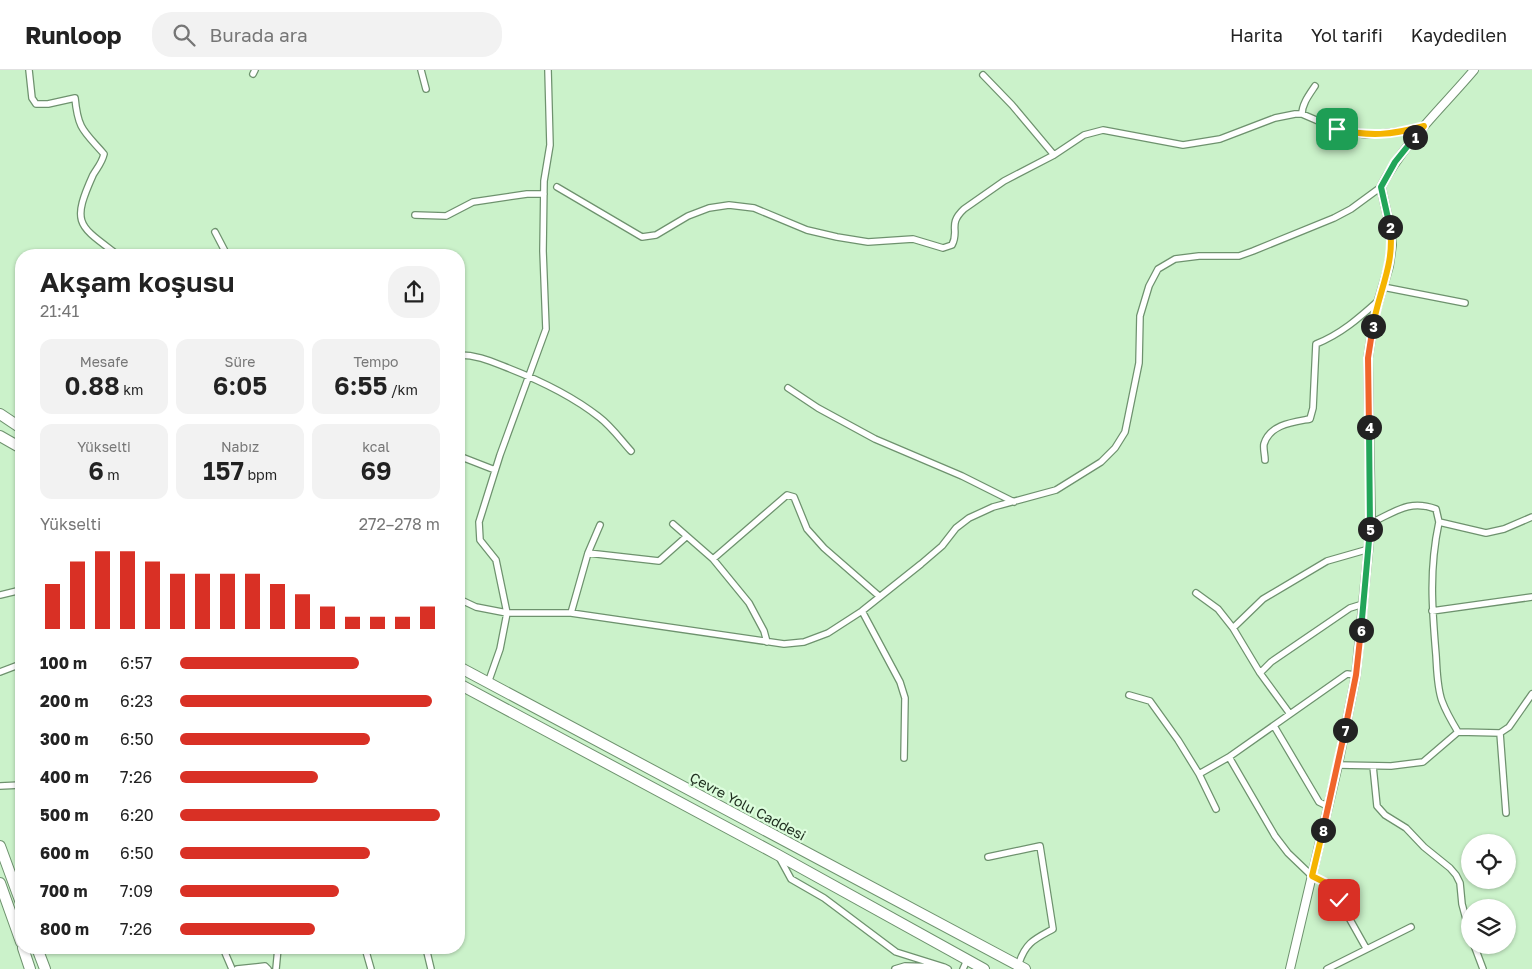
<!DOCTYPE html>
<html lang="tr">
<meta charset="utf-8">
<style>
:root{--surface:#fff;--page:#f2f2f2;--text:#222;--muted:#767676;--line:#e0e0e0;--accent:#d93025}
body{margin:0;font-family:"Golos Text",sans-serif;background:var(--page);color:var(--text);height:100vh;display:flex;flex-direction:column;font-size:19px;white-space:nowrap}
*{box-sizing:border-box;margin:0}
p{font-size:16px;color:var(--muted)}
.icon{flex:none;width:28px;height:28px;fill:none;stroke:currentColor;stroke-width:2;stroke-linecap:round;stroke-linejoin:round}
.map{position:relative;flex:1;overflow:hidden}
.sheet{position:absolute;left:15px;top:179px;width:450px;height:705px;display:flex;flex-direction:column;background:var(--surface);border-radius:20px;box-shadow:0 1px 4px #0004}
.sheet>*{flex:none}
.controls{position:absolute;left:1461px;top:764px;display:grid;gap:10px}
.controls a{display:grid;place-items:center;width:55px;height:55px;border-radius:50%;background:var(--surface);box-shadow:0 1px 4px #0004;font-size:25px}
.pin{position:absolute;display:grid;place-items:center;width:42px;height:42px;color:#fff;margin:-21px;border-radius:10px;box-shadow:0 2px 8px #0006}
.km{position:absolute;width:25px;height:25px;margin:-12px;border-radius:50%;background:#222;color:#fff;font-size:14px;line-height:25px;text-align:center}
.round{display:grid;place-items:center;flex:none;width:52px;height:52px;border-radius:20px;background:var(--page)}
.overview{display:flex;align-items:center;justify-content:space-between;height:85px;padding:0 25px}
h1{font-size:28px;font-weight:600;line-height:38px}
.stats{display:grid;grid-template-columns:repeat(3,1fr);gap:8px;height:85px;padding:5px 25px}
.stats div{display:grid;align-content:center;border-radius:12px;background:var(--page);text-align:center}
.stats b{font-size:25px;font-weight:600}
.stats small{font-size:14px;font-weight:400}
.stats p{font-size:14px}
.chart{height:140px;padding:10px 25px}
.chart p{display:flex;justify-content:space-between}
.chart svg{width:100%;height:90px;margin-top:5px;stroke:var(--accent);stroke-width:6}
ul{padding:0 25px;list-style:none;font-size:16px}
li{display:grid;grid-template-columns:80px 60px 1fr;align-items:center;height:38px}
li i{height:12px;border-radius:6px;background:var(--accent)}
header{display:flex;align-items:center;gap:30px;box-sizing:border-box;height:70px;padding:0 25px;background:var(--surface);border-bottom:1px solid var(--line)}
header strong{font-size:24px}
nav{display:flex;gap:28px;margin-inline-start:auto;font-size:18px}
.search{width:350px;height:45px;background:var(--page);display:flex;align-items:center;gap:12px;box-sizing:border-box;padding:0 18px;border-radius:20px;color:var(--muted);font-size:19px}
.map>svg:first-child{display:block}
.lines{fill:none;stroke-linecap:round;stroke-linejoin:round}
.minor-casing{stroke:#6e926e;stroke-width:8}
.tertiary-casing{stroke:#6e926e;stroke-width:10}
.trunk-casing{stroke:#6e926e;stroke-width:12}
.minor{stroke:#fff;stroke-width:5.5}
.tertiary{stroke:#fff;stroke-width:8}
.trunk{stroke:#fff;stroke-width:10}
.split-1-casing{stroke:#fff;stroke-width:10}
.split-2-casing{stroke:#fff;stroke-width:10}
.split-3-casing{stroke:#fff;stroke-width:10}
.split-4-casing{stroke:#fff;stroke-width:10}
.split-5-casing{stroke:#fff;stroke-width:10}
.split-6-casing{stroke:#fff;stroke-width:10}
.split-7-casing{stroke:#fff;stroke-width:10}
.split-8-casing{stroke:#fff;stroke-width:10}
.split-9-casing{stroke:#fff;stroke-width:10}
.split-1{stroke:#f5b400;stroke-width:6}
.split-2{stroke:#22a559;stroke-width:6}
.split-3{stroke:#f5b400;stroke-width:6}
.split-4{stroke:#f0652b;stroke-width:6}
.split-5{stroke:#22a559;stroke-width:6}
.split-6{stroke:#22a559;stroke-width:6}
.split-7{stroke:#f0652b;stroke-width:6}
.split-8{stroke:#f0652b;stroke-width:6}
.split-9{stroke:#f5b400;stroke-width:6}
.labels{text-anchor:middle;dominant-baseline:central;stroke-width:4.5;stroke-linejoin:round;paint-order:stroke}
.street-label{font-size:14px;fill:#213021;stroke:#ddfddd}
</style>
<header>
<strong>Runloop</strong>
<div class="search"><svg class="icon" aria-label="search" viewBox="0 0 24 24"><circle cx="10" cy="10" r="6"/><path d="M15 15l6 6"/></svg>Burada ara</div>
<nav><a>Harita</a><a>Yol tarifi</a><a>Kaydedilen</a></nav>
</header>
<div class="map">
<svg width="1532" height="899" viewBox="0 0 1532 899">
<rect width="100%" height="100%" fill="#cbf2ca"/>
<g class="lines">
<defs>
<path id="minor" d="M29,0l3,28 4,6h12l27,-6c3,32 9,33 29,56 -2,9 -7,14 -11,21 -22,49 -15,50 25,80
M421,0l5,19
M253,4l2,-4
M983,5l29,30 42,50
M1302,44c0,-10 7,-19 13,-28
M557,117l85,50 14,-2 32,-19 21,-8 20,-3 25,3 53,22 30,7 31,5 45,-3 30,9 9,-3c8,-15 -5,-20 12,-36l40,-28 50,-26 30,-20 19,-5 80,15 37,-6 55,-21 20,-4h7l35,15 29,6 44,-5 13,-4
M415,145l31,1 27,-14 54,-8h17
M215,162l12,23
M1383,217l82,16
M459,285c17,0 29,5 44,11 34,13 67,28 96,51 12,9 22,23 32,34
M788,318l30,20 57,31 87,37 52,26
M459,386l36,14
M1265,390c0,-5 -2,-12 -1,-16 6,-20 30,-22 46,-25l3,-11 3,-64c25,-10 43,-26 62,-43
M1439,452c-10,47 -7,86 -3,133 1,15 1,32 6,46 4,11 10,21 16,31
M1371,453c24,-11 38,-24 65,-14l3,13 47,11 18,-4 28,-12
M673,454l40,35 36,44 15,28 3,11
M588,483l71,8 27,-24
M713,489l74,-64 7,2 13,32 17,19 55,48
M1196,523l22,16 15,19 27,45 30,41
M0,525l21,-5
M459,529l17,8 31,6h64l213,31 20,-2 24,-9 34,-22 59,-47 21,-18 14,-18 13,-10 24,-11 63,-17 45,-28 14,-14 10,-16 14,-69 1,-47 9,-30 9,-17 17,-10 24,-3h40l14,-5 81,-33 17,-9 30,-22
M862,541l38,71 5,16 -1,60
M1432,541l100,-14
M571,543l17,-60 12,-28
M1233,558l30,-29 64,-38 42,-12
M0,602l21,-8
M1260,603l11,-11 79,-54 13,-4
M488,613l12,-34 7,-36 -11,-53 -16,-20 -1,-18 21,-67 46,-126 -3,-78 1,-70 6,-36 -2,-75
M1129,625l21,6 28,39 21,34 17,35
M1274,656l45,76 10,5
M1500,663l6,80
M1229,687l46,79 13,17 24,23 12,6 15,18 27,48
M1338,695l53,1 32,-4 35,-30 42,1 9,-6 23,-33
M1373,696l4,40 8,9 21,13 18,19 26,21 6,7 4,8 2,21 8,30
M1199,704l30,-17 118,-83 9,1
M0,716l21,-1
M779,787l12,22 33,19 72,54 48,15
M988,787l52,-11 13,83c-18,10 -27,13 -34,34
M1474,875l9,24
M223,878l9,21
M277,878h15
M365,878l6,21
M426,878l5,21
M237,899l28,-3 3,3
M276,899l2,-21
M895,899l10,-3 39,1 4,2
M963,899l4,-9
M1327,899l84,-42"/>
<path id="tertiary" d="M1290,899l48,-204 18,-90 15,-152 -3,-165 7,-45 14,-47 3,-21 -2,-18 -9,-40c23,-45 61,-79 93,-117"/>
<path id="trunk" d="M0,344l21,14
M0,366l21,12
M459,597l566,302
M459,614l319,171 206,114
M0,776l21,57
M0,813l21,59
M23,878l7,21
M37,878l8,21"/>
</defs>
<use href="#minor" class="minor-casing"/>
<use href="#tertiary" class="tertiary-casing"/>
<use href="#trunk" class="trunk-casing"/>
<use href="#minor" class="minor"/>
<use href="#tertiary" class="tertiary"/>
<use href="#trunk" class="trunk"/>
</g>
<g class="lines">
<defs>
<path id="split-1" d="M1337,59c33,8 54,6 87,-3l-9,11"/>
<path id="split-2" d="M1390,157l-9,-40 14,-25 20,-25"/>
<path id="split-3" d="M1373,256c6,-36 22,-61 17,-99"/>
<path id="split-4" d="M1369,357l-1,-69 5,-32"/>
<path id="split-5" d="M1369,357l1,102"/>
<path id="split-6" d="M1361,560l9,-101"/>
<path id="split-7" d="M1345,660l11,-55 5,-45"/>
<path id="split-8" d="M1323,760l22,-100"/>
<path id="split-9" d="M1323,760l-11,46 12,6 15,18"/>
</defs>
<use href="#split-1" class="split-1-casing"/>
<use href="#split-2" class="split-2-casing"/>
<use href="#split-3" class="split-3-casing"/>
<use href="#split-4" class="split-4-casing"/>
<use href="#split-5" class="split-5-casing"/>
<use href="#split-6" class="split-6-casing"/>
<use href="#split-7" class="split-7-casing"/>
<use href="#split-8" class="split-8-casing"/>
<use href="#split-9" class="split-9-casing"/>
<use href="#split-1" class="split-1"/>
<use href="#split-2" class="split-2"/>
<use href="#split-3" class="split-3"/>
<use href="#split-4" class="split-4"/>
<use href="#split-5" class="split-5"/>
<use href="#split-6" class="split-6"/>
<use href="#split-7" class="split-7"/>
<use href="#split-8" class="split-8"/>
<use href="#split-9" class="split-9"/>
</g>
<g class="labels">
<g class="street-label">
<text transform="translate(748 736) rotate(28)">Çevre Yolu Caddesi</text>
</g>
</g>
</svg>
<div class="controls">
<a><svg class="icon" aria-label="locate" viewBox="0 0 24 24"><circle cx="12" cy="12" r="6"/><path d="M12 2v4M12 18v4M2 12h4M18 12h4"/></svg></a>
<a><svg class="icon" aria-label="layers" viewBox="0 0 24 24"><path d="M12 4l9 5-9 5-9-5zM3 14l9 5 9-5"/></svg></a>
</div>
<div class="pin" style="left:1337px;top:59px;background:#1e9e55"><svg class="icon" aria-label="arrive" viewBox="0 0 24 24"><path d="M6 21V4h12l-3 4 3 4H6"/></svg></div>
<div class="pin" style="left:1339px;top:830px;background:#d93025"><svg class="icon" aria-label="check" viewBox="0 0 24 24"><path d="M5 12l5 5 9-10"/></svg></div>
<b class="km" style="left:1415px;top:67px">1</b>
<b class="km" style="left:1390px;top:157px">2</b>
<b class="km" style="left:1373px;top:256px">3</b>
<b class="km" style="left:1369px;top:357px">4</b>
<b class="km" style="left:1370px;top:459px">5</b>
<b class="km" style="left:1361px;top:560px">6</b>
<b class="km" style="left:1345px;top:660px">7</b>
<b class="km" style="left:1323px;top:760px">8</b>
<section class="sheet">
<div class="overview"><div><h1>Akşam koşusu</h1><p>21:41</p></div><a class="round"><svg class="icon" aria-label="share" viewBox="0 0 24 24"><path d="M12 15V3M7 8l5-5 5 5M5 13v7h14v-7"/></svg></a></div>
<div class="stats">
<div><p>Mesafe</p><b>0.88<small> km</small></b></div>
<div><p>Süre</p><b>6:05</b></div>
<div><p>Tempo</p><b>6:55<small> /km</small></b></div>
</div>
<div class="stats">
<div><p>Yükselti</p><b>6<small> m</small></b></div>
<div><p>Nabız</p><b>157<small> bpm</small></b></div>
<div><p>kcal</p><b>69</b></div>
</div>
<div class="chart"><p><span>Yükselti</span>272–278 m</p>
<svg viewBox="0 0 160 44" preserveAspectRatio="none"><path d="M5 44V22M15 44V11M25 44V6M35 44V6M45 44V11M55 44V17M65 44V17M75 44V17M85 44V17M95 44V22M105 44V27M115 44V33M125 44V38M135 44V38M145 44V38M155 44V33"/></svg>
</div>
<ul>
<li><b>100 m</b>6:57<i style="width:69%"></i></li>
<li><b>200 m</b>6:23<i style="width:97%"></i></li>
<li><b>300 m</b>6:50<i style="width:73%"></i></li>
<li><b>400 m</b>7:26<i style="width:53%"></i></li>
<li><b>500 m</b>6:20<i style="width:100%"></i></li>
<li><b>600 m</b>6:50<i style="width:73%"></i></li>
<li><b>700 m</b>7:09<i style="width:61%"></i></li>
<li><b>800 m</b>7:26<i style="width:52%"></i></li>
</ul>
</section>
</div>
